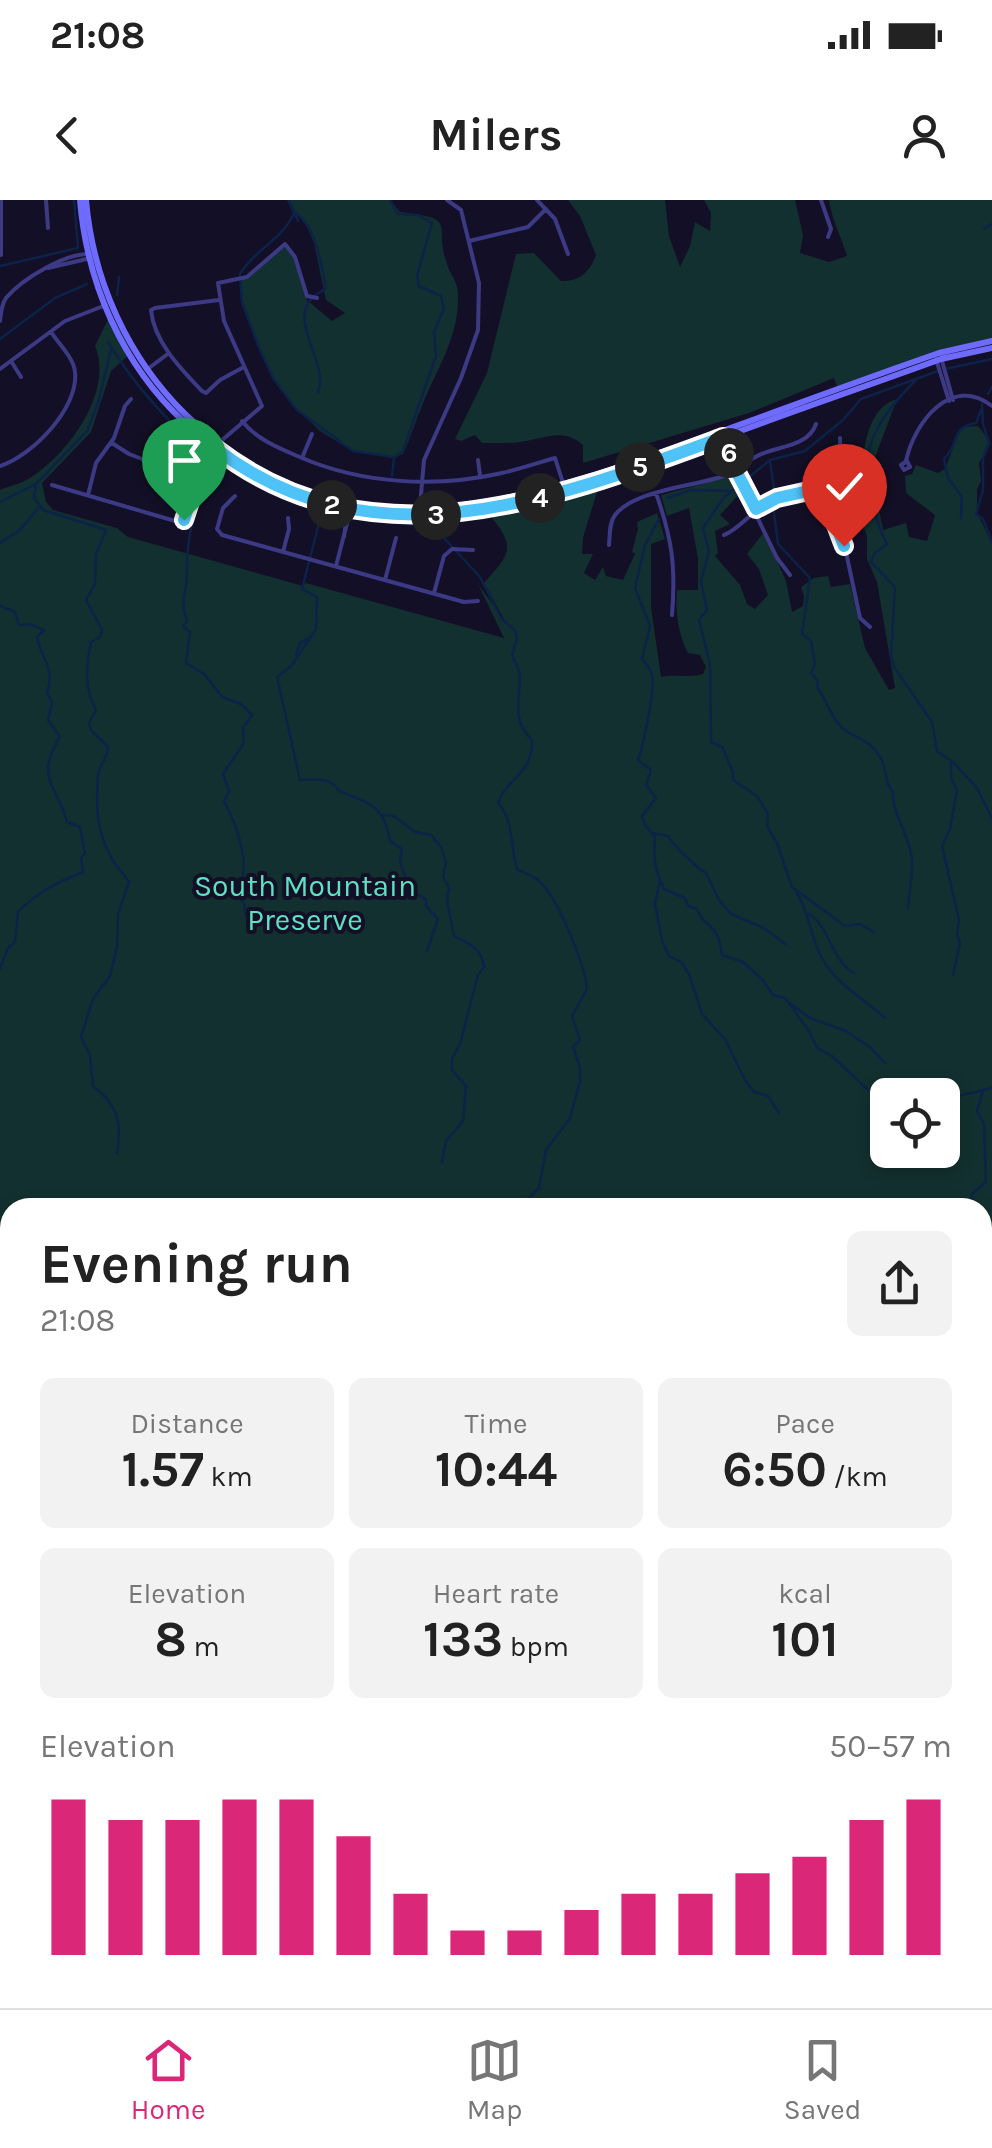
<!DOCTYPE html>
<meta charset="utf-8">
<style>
:root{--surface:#fff;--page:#f2f2f2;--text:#222;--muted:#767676;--line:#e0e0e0;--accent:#db2777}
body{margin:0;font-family:Karla,sans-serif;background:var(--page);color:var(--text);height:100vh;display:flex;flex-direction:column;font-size:38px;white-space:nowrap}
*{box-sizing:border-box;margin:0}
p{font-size:32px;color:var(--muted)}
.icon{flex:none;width:55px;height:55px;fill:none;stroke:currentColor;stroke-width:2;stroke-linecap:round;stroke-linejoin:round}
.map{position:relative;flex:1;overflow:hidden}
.details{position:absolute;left:0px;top:998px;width:992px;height:812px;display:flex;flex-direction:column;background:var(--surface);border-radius:30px 30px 0 0;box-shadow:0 5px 15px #0003}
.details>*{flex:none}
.controls{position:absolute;left:870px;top:878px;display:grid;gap:20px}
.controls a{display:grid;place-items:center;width:90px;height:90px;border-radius:15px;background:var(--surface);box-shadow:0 5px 15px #0003;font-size:50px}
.pin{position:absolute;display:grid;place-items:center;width:85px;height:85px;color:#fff;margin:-102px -42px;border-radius:50% 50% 50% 0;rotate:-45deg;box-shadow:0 0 10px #0007}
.pin .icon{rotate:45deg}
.km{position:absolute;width:50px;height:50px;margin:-25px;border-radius:50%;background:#222;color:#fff;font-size:28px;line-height:50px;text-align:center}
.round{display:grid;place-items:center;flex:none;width:105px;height:105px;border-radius:15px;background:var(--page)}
.overview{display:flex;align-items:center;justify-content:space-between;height:170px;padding:0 40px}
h1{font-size:55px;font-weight:700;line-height:75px}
.metrics{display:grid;grid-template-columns:repeat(3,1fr);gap:15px;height:170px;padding:10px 40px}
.metrics div{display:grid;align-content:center;border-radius:15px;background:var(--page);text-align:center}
.metrics b{font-size:50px;font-weight:700}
.metrics small{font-size:28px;font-weight:400}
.metrics p{font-size:28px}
.chart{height:280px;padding:20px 40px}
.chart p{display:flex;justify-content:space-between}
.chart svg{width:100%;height:180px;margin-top:10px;stroke:var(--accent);stroke-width:6}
.status{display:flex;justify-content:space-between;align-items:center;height:70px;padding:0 50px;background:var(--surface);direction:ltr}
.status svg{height:28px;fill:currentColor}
header{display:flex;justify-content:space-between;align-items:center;height:130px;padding:0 40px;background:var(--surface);font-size:45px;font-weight:700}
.menu{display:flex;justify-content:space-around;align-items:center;height:140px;border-top:2px solid var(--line);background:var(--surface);font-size:28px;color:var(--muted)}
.menu a{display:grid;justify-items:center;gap:5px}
.menu .selected{color:var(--accent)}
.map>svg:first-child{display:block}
.green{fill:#12302f;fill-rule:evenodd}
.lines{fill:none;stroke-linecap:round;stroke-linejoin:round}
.stream{stroke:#0c2248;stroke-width:2.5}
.street{stroke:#3d3a85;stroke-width:4}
.secondary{stroke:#6f6bff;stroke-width:6}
.route-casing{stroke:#fff;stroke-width:20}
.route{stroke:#4fc3f7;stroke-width:12}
.labels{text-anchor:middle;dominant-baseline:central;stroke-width:8;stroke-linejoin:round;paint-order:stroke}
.park-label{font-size:30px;fill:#5fe0c0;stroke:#130f26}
</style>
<div class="status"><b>21:08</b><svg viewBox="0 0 49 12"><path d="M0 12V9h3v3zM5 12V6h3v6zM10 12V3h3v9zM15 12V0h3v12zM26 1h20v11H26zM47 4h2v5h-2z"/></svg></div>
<header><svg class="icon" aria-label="back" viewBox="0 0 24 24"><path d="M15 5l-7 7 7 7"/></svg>Milers<svg class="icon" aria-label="person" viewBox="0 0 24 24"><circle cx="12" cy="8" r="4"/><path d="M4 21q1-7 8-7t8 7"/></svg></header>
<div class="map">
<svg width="992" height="1808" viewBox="0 0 992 1808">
<rect width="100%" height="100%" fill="#130f26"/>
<path class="green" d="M287,0h103l10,12c60,7 33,11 47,52 3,11 10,16 11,29 2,42 -20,74 -35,110 -7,17 -12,34 -20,51l-10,4 -39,-6 -34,-21 -31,-30 -16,-22 -32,-76 1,-24 43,-35 10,13 12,43 25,21 13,-8 -19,-13 -12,-57 -11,-25 -11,-7z
M568,0h97l4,36 11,31 10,-21 5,-24 15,9 1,-18 -7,-13h91l8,35 -3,18 29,9 18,-6c-6,-20 -15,-35 -18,-56h163v139l-155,48 -3,-9 -85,35 -166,50v-18c-19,-15 -30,-9 -52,-5 -16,4 -33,3 -49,3l-7,-8 -14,6 -6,-2 32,-66 29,-119 18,-1 27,28c18,1 29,-9 35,-26l-16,-39z
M111,113l21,39 -21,19 -20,61 -49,51 4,19 7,8 64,18 11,9 175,49 3,-3 198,55 -26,-54 28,39 -22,-40c26,-29 33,-35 5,-69l102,-28 6,6 -14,46 -1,16h11l-9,19 11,7 8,-13 3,9 17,4 12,-26 -3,-2 6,-23 -1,-7 20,-9 8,26 -14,5v63l10,70c14,-3 30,1 42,-3l3,-7 -6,-12 -12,-2c-10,-18 -13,-44 -11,-63h21v-31l-9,-51 -22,8 -6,-21 75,-20 7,15 -23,25 10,9 -15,7 3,22 -3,3 25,29 7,19 8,5 13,-14 -9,-26 -12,-15 17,-22 22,49 6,31 11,-6 1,-10 -3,-9 13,-9 14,-2 3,11 19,-3 15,64 24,42 6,-2 -18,-106 -10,-23v-22l-14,-45c14,-28 7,-82 44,-93l-26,69 12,62 23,-7 3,14 18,4 8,-26 -29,-22 -1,-17 7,-2 4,-9 22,8 7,-4 16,-42 17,-1 13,17 -12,20 2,18 -4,8v23l15,32v1464h-992v-1518c9,-4 21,-6 30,-12 38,-24 84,-86 65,-132zM888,895h54v55h-54zM10,1008h972v792h-972z"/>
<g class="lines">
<path class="stream" d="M289,0l9,21
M390,0l8,14 20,1 14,8 -15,53 2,10 22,10 3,13 -10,23 2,24 -33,95 -8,6
M293,11c23,14 28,52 33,77 -4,4 -9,5 -13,9 -26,25 17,67 5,95
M294,13c-11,26 -39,36 -54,61l2,28 16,43 15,33 24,32 56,41 41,6 -2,19
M984,29l8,-5
M0,66l78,-18 -4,-48
M117,95l2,-18
M0,139l55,-41 32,-14
M108,142c55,89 133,151 236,175
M945,169l47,-10
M916,180c-28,28 -57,63 -48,105 1,5 4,10 5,15 2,17 6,29 14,44l-13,10 -3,8 24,25 -4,69 3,11 38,55 5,29 14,10v17l6,12 -7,39 -8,17 17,74 -2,15 3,8 -7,32
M988,194l4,-7
M982,204l1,20 6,19 -6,15v32l-7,24 7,5 9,23
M770,262l5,32
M216,265c-19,39 -30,64 -29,109 0,20 -8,23 0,47l-4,5 7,6 -4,31 18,11 18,23 19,7 11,11 -9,13 1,15 -21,31 6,17 -5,10c10,18 23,52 19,74 0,1 -9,13 -10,14l11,15 2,13
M748,278l22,-18 35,-9 38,-31 18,-21 77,-28
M36,284l-2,14 9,12 63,20 -10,24 -1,30 -9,16 16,30 -2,7 -9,5c-5,23 -7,46 5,68l-7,13 2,7 17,17c1,12 -10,17 -10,29 -2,29 -2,53 12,79 4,10 13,17 19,27l-11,32 -1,33 -7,29 -17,23 -12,38 9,18 3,31c25,19 29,36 24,67
M736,288l-12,9 -21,31 6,23 -8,30 6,29 -8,10 11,44 1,78 11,5 11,25v8l24,16 11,18 -1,12 10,17 15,44 53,39 15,-2 14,8
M668,298l22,-8 39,1
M0,302l36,-18 51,-53 11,-28 13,-53
M773,305l5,39 32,34 -8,56 9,7 4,24 -4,8 7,8 -1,6c10,13 15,36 31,45 12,7 22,10 31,23 9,13 4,26 14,37 -3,18 18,46 19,68 1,15 -3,32 -4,48
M319,311l-1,16 -16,62 15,8 -1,32 -25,37 -14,11 23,103c9,-1 23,-2 31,3 13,7 -1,4 13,10 28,11 41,15 46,48l12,8 -2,13 11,29 15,8v7l12,13 -11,32
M352,318l82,9 46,50 21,41 14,13 2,8 -5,16c3,7 8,15 8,23 -1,24 -8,43 12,62 1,35 -25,37 -34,63 16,17 12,44 19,66 6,4 16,6 21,11 19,15 47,85 49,109l-15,27 8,24 -7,7 7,20v15l-10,36 -24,32 -7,38 -20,20
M961,318l1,-21 -14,-19 -4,-19c17,-16 5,-31 32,-36l5,-13
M659,319l-14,26 -10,43 15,38 -8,33c3,4 7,8 9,13 6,14 -8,73 -13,88l13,10 -5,15 10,13 -14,18 3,9 10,12c-2,21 0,33 9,52l21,9 3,8 9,3c8,21 21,12 25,46l21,7 19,17 11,16 12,3 24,33 8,17 15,8 36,34
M0,343l20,-13 19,-23
M0,406l15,6 4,13 10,-1 15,6 -7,7c4,21 19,32 10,56l5,9 -4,18 12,17c-27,43 -1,50 7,85l13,5 5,27 -4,4 2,14c-25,10 -46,20 -65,40l-3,30 -7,6 -8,21
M296,454l4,-11 8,-5
M953,562l24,26 15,30
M382,615l12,1 21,16 16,3 10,12 5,15 -3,15 6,11 -2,12 7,36c15,8 28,12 30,31l-6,8 -18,69 -8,15v11l14,16 -3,35 -17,20 -4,21
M652,633l16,3c4,8 30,33 38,37l13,27 12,14 33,14 21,16
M660,681l-5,23 7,37 7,15 12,6 8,12 13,40 23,25 20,41 9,12 14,4 11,17
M797,693c13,21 13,44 25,65 14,26 42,41 63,60
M809,714c21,13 22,46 45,59
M788,802l22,16 36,13 25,17 14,15
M942,900l50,-12
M971,1008l1,-14 14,-12 -2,-58 -7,-13 6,-20
M982,1031l4,5
M982,1105l10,8
M0,1106l10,-2
M982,1318l3,-8
M982,1428l3,16 -3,24
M982,1571l10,7
M0,1765l10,26
M18,1800l3,8
M177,1800l2,8
M455,1800l2,8
M749,1800l5,8
M317,1808l2,-8"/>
<path class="street" d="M1,0v55
M46,0l2,28
M537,0l18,19 13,35
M821,0l10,29 -3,8
M469,41l59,-14 18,-18
M48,68l43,-10
M219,100l-64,8 -4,2c3,32 30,59 51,81l4,2 14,-13 22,-12
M0,121c1,-7 1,-16 6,-23 16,-19 59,-45 84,-44
M936,159l13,42
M11,161l10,16
M942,161l11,39
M149,168l20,-15
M0,169l65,-48 41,-16
M242,221c15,19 39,28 60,37 61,26 134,30 200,15 18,-4 35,-10 53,-15l9,28
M723,236l10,31 44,91 13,17
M728,237l9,34
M221,241l41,-35 -38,-85 -6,-38 29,-6 38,-33 10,13 12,39 10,2
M112,243l17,11 68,26
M302,258l10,-24
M478,260l2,15
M906,261c8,-38 45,-87 86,-55
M907,261l3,6 -6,3 -3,-5z
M0,266c32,-10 79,-58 75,-94 -1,-14 -17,-29 -24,-40
M52,285l130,38 18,-50 15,-25
M823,288l23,64 14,66 10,9
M656,293c16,46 20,73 16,122
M88,295l8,-32 18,-25 11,-32 6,-7
M235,296l-12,12 -6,21 5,6 242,67 14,-1
M420,306l4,-46 37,-82 17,-48 1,-47 -18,-73 -14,-10
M724,335c14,-5 28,-24 45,-33 40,-22 74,3 71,-64
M344,337l4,-31
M609,345c1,-10 0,-22 6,-30 19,-25 81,-29 109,-39 15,-5 25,-18 40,-23 18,-7 45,-8 52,-29
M283,352l6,-23 -1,-11
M336,366l15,-58
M385,380l11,-42
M434,393l10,-37 8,-7 21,1
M0,1129l10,-1
M982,1296l10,3
M0,1583h10"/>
<path class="secondary" d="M80,0c7,84 42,164 104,222 166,154 350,85 535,17 74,-28 148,-53 222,-80l51,-11
M86,0c7,81 42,158 100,215 154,148 328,90 503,28 84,-30 166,-61 250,-90l53,-12"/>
</g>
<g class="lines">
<defs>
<path id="route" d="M184,320l13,-40 18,-32c158,122 343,50 508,-11l11,30 22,42 21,-11 45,-10 22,58"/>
</defs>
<use href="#route" class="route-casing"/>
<use href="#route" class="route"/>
</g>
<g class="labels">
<g class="park-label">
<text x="305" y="686">South Mountain<tspan x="305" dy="34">Preserve</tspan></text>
</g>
</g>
</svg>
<div class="controls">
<a><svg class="icon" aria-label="locate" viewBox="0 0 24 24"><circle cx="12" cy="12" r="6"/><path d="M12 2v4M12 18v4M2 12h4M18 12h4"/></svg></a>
</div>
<div class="pin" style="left:184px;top:320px;background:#1e9e55"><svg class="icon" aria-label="arrive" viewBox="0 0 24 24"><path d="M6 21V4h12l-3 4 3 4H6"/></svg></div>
<div class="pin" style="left:844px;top:346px;background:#d93025"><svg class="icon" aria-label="check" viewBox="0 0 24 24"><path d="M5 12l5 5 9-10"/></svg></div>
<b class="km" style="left:332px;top:305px">2</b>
<b class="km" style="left:436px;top:315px">3</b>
<b class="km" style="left:540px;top:298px">4</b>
<b class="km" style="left:640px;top:267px">5</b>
<b class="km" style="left:729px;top:253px">6</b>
<section class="details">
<div class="overview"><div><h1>Evening run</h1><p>21:08</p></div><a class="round"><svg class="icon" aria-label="share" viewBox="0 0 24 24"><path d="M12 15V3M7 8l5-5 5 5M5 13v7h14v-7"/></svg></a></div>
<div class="metrics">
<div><p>Distance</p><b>1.57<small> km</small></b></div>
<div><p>Time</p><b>10:44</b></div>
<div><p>Pace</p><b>6:50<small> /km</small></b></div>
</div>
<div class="metrics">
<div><p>Elevation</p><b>8<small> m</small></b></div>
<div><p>Heart rate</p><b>133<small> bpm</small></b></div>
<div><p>kcal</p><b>101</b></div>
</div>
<div class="chart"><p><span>Elevation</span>50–57 m</p>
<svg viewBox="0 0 160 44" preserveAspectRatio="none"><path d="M5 44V6M15 44V11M25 44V11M35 44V6M45 44V6M55 44V15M65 44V29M75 44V38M85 44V38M95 44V33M105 44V29M115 44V29M125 44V24M135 44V20M145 44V11M155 44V6"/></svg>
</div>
</section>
</div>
<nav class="menu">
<a class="selected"><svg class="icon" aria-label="home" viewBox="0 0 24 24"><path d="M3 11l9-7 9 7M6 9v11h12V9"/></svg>Home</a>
<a><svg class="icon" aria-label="map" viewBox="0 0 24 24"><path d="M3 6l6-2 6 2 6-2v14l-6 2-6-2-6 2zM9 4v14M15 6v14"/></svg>Map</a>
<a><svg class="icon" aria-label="saved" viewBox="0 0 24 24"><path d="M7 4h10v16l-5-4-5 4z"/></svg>Saved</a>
</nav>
